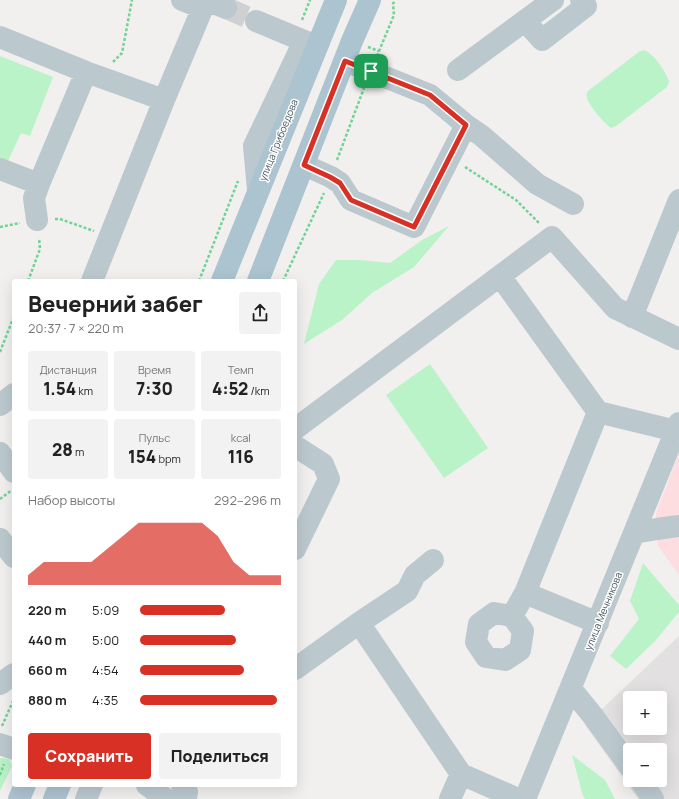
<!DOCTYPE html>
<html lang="ru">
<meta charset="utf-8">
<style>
:root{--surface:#fff;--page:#f2f2f2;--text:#222;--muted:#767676;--accent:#d93025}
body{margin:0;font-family:Manrope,sans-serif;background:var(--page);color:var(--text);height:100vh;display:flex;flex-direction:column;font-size:15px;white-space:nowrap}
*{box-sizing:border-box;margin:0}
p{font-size:13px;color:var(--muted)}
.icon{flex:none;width:22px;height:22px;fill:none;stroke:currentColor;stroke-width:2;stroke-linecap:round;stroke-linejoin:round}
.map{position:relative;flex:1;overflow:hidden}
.panel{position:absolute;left:12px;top:279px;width:285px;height:508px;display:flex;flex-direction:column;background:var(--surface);border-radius:4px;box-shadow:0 4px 16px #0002}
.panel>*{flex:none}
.buttons{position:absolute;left:623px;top:691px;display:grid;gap:8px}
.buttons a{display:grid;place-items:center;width:44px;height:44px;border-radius:4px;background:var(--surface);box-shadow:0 4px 16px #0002;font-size:20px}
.pin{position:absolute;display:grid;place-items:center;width:34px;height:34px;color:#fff;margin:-17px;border-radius:8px;box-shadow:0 2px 6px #0006}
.round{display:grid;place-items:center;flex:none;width:42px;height:42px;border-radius:4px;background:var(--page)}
.overview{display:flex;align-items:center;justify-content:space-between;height:68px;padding:0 16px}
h1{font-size:22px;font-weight:800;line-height:30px}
.metrics{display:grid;grid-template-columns:repeat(3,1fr);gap:6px;height:68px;padding:4px 16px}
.metrics div{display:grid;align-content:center;border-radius:4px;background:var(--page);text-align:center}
.metrics b{font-size:17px;font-weight:800}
.metrics small{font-size:11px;font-weight:400}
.metrics p{font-size:11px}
.chart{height:112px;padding:8px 16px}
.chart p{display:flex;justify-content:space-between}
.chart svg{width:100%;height:72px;margin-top:4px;fill:var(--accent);opacity:.7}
.cta{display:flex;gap:8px;margin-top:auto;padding:8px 16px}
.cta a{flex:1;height:46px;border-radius:4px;background:var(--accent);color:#fff;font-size:16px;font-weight:800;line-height:46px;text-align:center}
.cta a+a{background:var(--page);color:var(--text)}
ul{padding:0 16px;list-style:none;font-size:13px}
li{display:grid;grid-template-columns:64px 48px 1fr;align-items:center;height:30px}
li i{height:10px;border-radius:5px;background:var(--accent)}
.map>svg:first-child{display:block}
.education{fill:#e3e0e1;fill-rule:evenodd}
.medical{fill:#fddddf}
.green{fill:#baf3c8}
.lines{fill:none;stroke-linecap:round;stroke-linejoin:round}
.minor-tunnel{stroke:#cfd0d2;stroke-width:22;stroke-dasharray:22 11;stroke-linecap:butt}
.path{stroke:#6fd495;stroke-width:2.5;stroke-dasharray:3 2;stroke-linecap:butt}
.minor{stroke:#bbc9cf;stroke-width:22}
.major{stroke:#acc3d0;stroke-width:22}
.route-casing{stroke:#fff;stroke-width:8}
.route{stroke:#d93025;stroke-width:5}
.labels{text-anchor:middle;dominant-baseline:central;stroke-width:3;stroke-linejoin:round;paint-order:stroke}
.street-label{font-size:10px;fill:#45565e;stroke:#fff}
</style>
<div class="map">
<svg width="679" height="799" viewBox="0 0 679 799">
<rect width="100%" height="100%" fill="#f2efef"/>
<path class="education" d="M679,636v163h-41l-53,-74zM630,698h30v30h-30zM630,750h30v30h-30z"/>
<path class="medical" d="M679,453v122l-21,-29 -2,-32z"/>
<path class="green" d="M640,51c3,0 4,-1 6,0 8,3 22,24 23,31l-2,5 -51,39 -5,2c-6,-4 -24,-24 -24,-31 -1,-3 0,-3 1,-6z
M0,56l53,21 -23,59 -9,-3 -13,28 -8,-3z
M449,226l-35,41 -42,26 -30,27 -38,24 15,-60 17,-24h24l30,3 32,-23z
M430,364l58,84 -44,30 -58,-83z
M643,563l36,42v7l-23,28 -30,29 -16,-13 29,-37 -9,-18z
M572,755l33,25 10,19h-30l-2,-3z
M1,758l8,1 3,7 -12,25v-32z"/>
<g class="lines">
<path class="minor-tunnel" d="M226,8l30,13"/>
<path class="path" d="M302,20l8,-20
M368,47l11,4
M377,56l17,-41 -1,-11 2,-4
M113,62l9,-9 10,-53
M337,160l27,-72
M465,167l51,33 24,24
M55,219h5l34,12
M0,227l20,-4
M28,281l12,-32 -1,-11
M199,281l39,-100
M283,281l41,-88
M0,352l14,-36
M0,499l12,-9
M2,726l11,-25
M0,775l4,-11"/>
<path class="minor" d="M182,0l13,5 11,-5 20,8
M256,21l48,20 13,4
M525,21l17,19 44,-34 -5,-6
M0,37l86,35 78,28
M345,61l85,34 36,30 16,11 55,48 36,20
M458,70l95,-70
M304,165l27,12 9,6 11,17 63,27 52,-102
M0,169l39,15 47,-112
M258,190l-4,-44 50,-105
M37,220l-3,-22 5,-14
M500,276l98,136 -73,181 -13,23
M92,281l72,-181 42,-100
M632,317l47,-117
M0,405l14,-11
M598,412l78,19
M295,429l257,-192 63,71 64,31
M295,446l28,18 6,15 -34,70
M0,453l14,19
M634,533l23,-4 22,-3
M0,539l14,18
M525,593l73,30
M494,613l18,3 11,15 -3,19 -15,10 -19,-3 -10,-15 3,-18z
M359,623l102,151 -11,25
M295,669l64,-46 48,-32 8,-16 18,-15
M0,684l14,-10
M571,689l22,27 37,51
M0,744l14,5
M461,774l57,25
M640,780l13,19
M147,785l19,14
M182,785l5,7 -1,7
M86,799l6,-14
M525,799l154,-376"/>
<path class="major" d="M222,281l114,-281
M258,281l94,-240 18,-41
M19,799l6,-14
M54,799l6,-14"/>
</g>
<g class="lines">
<defs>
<path id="route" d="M345,61l85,34 36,30 -52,102 -63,-27 -11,-17 -10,-6 -26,-12z"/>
</defs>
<use href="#route" class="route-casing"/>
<use href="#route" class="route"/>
</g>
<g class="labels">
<g class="street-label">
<text transform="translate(278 140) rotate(-68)">улица Грибоедова</text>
<text transform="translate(603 611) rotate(-68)">улица Мечникова</text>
</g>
</g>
</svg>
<div class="buttons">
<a>+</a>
<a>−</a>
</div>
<div class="pin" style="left:371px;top:71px;background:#1e9e55"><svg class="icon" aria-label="arrive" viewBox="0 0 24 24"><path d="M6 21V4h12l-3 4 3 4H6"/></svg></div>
<section class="panel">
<div class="overview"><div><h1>Вечерний забег</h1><p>20:37 · 7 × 220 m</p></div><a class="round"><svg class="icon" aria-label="share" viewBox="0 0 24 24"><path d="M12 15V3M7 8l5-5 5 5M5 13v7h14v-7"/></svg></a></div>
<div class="metrics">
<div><p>Дистанция</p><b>1.54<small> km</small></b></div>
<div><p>Время</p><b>7:30</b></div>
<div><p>Темп</p><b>4:52<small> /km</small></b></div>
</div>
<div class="metrics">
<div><b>28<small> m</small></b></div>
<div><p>Пульс</p><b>154<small> bpm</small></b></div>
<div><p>kcal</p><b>116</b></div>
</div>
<div class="chart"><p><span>Набор высоты</span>292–296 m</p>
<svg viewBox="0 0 160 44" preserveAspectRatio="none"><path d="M0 44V38L10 30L20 30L30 30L40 30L50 22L60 14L70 6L80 6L90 6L100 6L110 6L120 14L130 30L140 38L150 38L160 38V44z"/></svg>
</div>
<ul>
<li><b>220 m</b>5:09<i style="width:60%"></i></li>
<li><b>440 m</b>5:00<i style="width:68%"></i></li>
<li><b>660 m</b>4:54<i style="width:74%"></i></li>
<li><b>880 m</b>4:35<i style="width:97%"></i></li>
</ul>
<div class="cta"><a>Сохранить</a><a>Поделиться</a></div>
</section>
</div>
